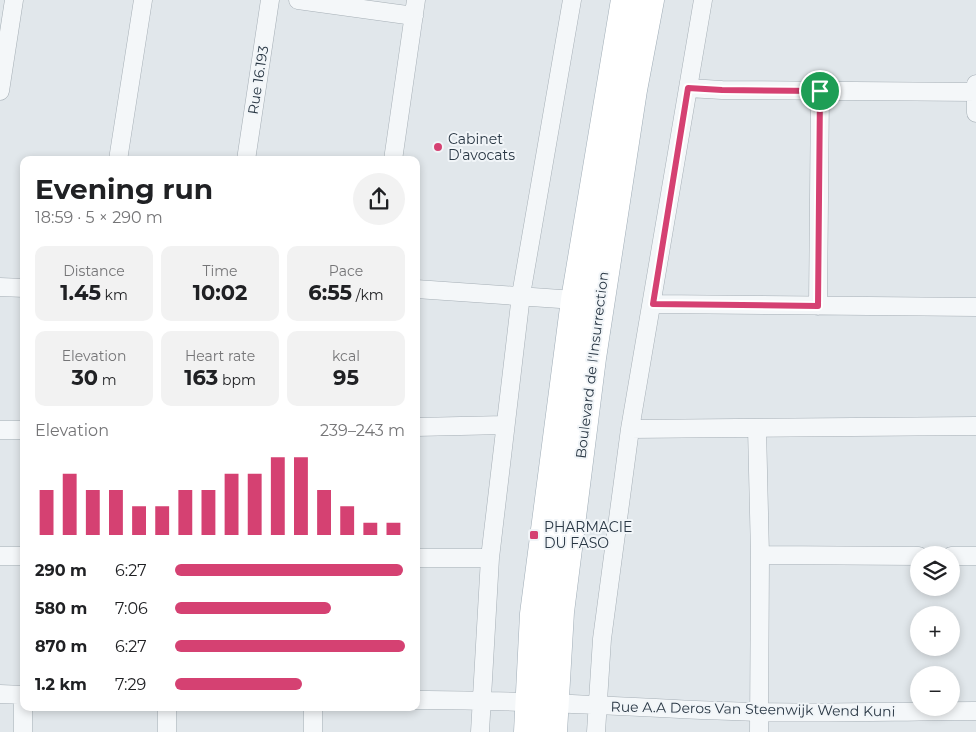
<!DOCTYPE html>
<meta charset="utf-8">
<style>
:root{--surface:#fff;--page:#f2f2f2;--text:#202124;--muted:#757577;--accent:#d54172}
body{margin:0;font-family:Montserrat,sans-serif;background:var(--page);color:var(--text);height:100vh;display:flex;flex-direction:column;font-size:19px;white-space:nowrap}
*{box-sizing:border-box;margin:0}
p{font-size:16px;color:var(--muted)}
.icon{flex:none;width:28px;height:28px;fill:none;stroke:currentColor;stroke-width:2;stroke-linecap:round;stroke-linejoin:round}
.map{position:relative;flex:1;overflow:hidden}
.drawer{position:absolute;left:20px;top:156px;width:400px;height:555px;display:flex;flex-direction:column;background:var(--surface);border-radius:10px;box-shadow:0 2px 8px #0003}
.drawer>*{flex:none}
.fabs{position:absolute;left:910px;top:546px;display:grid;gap:10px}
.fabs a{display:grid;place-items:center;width:50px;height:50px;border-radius:50%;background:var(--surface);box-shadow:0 2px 8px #0003;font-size:25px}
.pin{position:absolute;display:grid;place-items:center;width:42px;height:42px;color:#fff;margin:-21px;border:2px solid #fff;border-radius:50%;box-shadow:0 1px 5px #0007}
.round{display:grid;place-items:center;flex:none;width:52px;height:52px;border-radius:26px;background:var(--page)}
.summary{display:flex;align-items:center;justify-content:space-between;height:85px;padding:0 15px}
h1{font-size:28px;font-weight:700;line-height:38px}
.metrics{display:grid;grid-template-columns:repeat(3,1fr);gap:8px;height:85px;padding:5px 15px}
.metrics div{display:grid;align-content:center;border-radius:10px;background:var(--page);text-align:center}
.metrics b{font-size:21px;font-weight:700}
.metrics small{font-size:14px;font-weight:400}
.metrics p{font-size:14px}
.chart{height:140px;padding:10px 15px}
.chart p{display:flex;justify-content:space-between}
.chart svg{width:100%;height:90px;margin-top:5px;stroke:var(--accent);stroke-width:6}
ul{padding:0 15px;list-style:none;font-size:16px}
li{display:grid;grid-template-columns:80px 60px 1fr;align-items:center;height:38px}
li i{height:12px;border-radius:6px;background:var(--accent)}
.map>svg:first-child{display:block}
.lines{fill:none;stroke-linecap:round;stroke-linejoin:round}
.minor-casing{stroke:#a6afb6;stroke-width:19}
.primary-casing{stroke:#a0adb7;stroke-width:29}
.minor{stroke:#f4f7f9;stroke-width:18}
.primary{stroke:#fff;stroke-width:28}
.route-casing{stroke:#fff;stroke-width:10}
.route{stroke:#d54172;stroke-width:6}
.poi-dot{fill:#d54172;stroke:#f1f5f8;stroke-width:2}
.labels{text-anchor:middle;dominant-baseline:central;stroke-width:4;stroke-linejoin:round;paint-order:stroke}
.street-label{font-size:14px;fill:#293744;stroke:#f1f5f8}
.poi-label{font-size:14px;fill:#293744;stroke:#f1f5f8;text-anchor:start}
</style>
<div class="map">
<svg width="976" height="732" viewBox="0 0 976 732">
<rect width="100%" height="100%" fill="#e1e7eb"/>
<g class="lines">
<defs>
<path id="minor" d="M298,0l116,16
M976,84v29
M688,88l34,2 254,2
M0,91l14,-91
M118,160l25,-160
M246,160l24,-160
M393,160l23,-160
M0,287l24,1
M416,289l159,11
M653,304l323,3
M818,306l2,-215
M416,427l89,-2
M757,428l3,127 -1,177
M630,429l346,-3
M0,430h24
M760,555l159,1
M0,556h24
M951,556h25
M416,558h74
M0,694l24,1
M23,695v37
M416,700c114,-1 227,9 341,12 73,2 146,-1 219,-1
M313,708v24
M167,732v-24
M480,732l10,-174 31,-263 51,-295
M596,732l6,-93 28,-210 73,-429"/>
<path id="primary" d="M528,732l6,-118 41,-314 50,-300
M553,732l7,-120 32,-254 41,-268 17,-90"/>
</defs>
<use href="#minor" class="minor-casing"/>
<use href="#primary" class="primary-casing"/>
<use href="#minor" class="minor"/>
<use href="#primary" class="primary"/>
</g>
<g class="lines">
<defs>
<path id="route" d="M688,88l34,2 98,1 -2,215 -165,-2z"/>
</defs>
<use href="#route" class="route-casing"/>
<use href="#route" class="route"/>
</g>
<g class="poi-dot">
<circle cx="438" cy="147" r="5"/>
<rect x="529" y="530" width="10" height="10" rx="2.5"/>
</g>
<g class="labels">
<g class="street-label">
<text transform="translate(258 80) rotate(-81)">Rue 16.193</text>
<text transform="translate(592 365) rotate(-83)">Boulevard de l'Insurrection</text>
<text transform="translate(753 709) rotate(1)">Rue A.A Deros Van Steenwijk Wend Kuni</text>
</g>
<g class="poi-label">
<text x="448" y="139">Cabinet<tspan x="448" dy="16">D'avocats</tspan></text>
<text x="544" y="527">PHARMACIE<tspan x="544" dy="16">DU FASO</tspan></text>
</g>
</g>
</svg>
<div class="fabs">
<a><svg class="icon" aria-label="layers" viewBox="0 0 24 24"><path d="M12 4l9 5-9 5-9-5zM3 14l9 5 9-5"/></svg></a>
<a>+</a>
<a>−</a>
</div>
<div class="pin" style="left:820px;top:91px;background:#1e9e55"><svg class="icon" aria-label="arrive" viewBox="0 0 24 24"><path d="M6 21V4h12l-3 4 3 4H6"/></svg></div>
<section class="drawer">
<div class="summary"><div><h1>Evening run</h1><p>18:59 · 5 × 290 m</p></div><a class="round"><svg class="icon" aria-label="share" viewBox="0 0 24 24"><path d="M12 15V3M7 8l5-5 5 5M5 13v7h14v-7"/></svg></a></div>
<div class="metrics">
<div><p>Distance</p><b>1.45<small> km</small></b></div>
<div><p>Time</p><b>10:02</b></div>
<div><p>Pace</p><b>6:55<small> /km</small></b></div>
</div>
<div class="metrics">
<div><p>Elevation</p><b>30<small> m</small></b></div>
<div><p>Heart rate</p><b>163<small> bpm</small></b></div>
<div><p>kcal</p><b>95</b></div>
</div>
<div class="chart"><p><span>Elevation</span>239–243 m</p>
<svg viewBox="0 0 160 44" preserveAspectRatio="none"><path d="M5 44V22M15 44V14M25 44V22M35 44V22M45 44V30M55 44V30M65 44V22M75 44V22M85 44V14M95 44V14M105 44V6M115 44V6M125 44V22M135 44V30M145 44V38M155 44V38"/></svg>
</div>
<ul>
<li><b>290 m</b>6:27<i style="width:99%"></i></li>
<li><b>580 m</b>7:06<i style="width:68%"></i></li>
<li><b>870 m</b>6:27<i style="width:100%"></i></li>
<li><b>1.2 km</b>7:29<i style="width:55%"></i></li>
</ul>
</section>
</div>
